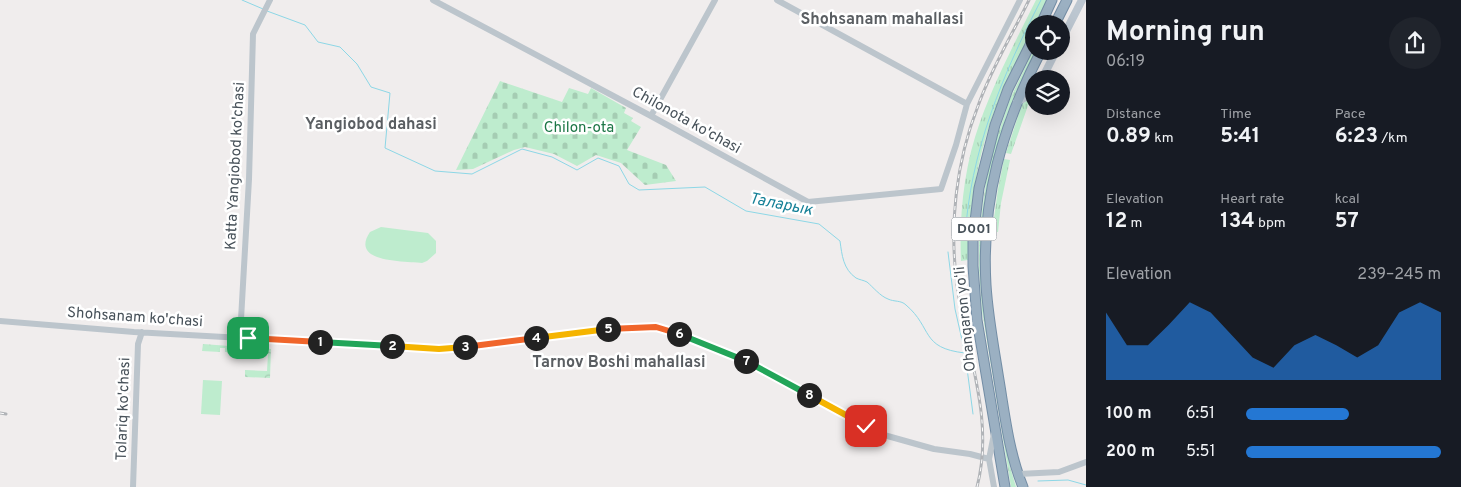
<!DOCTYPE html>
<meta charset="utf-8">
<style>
:root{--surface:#171b24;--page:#20242c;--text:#f1f3f6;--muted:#9ea1a6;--accent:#2477d3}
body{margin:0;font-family:Overpass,sans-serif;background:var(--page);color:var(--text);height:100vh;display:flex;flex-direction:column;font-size:19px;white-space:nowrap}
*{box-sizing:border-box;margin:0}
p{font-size:16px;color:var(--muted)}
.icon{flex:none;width:28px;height:28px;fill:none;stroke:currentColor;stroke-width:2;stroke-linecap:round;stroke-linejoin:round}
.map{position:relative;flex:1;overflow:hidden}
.details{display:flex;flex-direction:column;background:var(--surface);width:375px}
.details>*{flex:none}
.fabs{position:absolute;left:1025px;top:15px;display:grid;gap:10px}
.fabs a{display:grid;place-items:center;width:45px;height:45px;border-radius:50%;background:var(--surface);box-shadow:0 5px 20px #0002;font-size:25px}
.pin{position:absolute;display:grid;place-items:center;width:42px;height:42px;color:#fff;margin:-21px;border-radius:10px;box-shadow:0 2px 8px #0006}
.km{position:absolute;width:25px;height:25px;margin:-12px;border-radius:50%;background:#222;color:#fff;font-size:14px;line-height:25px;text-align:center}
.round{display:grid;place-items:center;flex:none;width:52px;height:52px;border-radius:26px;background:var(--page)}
.summary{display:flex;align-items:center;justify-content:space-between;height:85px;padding:0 20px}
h1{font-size:28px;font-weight:700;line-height:38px}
.metrics{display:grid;grid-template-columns:repeat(3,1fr);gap:8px;height:85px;padding:5px 20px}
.metrics div{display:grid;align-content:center}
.metrics b{font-size:21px;font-weight:700}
.metrics small{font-size:14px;font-weight:400}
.metrics p{font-size:14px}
.chart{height:140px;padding:10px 20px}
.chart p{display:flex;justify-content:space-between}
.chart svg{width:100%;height:90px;margin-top:5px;fill:var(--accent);opacity:.7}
ul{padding:0 20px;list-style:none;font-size:16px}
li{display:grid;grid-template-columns:80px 60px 1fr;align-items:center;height:38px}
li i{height:12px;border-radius:6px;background:var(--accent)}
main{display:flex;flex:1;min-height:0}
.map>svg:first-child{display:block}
.grass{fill:url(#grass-tufts)}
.forest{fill:url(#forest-crowns)}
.cemetery{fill:url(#cemetery-stones)}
.garden{fill:#beecce}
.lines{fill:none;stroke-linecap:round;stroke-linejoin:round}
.stream{stroke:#8dd7e6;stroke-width:1}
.trunk-casing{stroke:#738da5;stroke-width:11}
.tertiary{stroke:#bcc5cc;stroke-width:6}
.secondary{stroke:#bcc6d0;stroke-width:8}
.trunk{stroke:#9bb0c2;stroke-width:9}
.rail-casing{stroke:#b0b3b7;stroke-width:3}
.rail{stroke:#fff;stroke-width:1;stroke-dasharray:4;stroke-linecap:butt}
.split-1-casing{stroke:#fff;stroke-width:10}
.split-2-casing{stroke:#fff;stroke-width:10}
.split-3-casing{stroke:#fff;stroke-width:10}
.split-4-casing{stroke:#fff;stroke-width:10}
.split-5-casing{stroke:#fff;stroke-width:10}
.split-6-casing{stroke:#fff;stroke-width:10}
.split-7-casing{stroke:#fff;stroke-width:10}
.split-8-casing{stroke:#fff;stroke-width:10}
.split-9-casing{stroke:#fff;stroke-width:10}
.split-1{stroke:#f0652b;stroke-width:6}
.split-2{stroke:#22a559;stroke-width:6}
.split-3{stroke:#f5b400;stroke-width:6}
.split-4{stroke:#f0652b;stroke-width:6}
.split-5{stroke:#f5b400;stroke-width:6}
.split-6{stroke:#f0652b;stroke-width:6}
.split-7{stroke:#22a559;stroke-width:6}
.split-8{stroke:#22a559;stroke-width:6}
.split-9{stroke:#f5b400;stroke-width:6}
.labels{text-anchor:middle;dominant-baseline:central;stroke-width:5;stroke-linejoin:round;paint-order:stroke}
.shield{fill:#fff;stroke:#7e858b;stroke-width:1}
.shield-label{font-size:14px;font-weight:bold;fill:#475159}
.street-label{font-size:15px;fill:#475159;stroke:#fff}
.park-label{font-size:15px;fill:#1c7646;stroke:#fff}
.neighbourhood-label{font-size:16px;font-weight:bold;fill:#5a5e62;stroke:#fff}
.water-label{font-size:16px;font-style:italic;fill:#158097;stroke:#fff}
</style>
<main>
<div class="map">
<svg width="1086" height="487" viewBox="0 0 1086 487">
<defs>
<pattern id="grass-tufts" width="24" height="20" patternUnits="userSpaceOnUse" patternTransform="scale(1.25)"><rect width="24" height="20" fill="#beecce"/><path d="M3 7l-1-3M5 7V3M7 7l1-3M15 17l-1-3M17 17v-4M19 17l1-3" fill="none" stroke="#a5ccb3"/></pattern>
<pattern id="forest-crowns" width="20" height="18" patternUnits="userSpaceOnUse" patternTransform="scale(1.25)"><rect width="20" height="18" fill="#beecce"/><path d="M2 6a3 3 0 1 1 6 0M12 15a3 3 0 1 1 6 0" fill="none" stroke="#a5ccb3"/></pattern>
<pattern id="cemetery-stones" width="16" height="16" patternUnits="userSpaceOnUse" patternTransform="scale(1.25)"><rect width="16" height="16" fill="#beecce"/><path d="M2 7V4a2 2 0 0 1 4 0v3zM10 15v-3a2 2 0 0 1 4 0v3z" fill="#a5ccb3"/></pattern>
</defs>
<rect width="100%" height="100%" fill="#f0eded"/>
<path class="grass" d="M1036,0h12l-12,24h-2v5c-11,21 -22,41 -31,62 -24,52 -34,113 -35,169l-7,1c-2,-46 3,-95 19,-139 15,-42 36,-82 56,-122z
M1034,49v2h2l-18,36 -12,30 -14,51 -8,45 15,187 11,67 6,20h-5l-29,-176 -3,-43v-35l7,-51 10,-42 14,-41z
M1031,97l-20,57 -5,-1 16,-49z
M1004,159l6,1 -9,43 -3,29h-6l6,-43z"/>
<path class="forest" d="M203,344l68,5 -1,29 -25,-1v-7l22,1 1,-17 -43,-2v-4h-5v4l-18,-1z"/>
<path class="cemetery" d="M500,81l62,21 7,-14 19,6 3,-6 35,20 -2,5 9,5 -2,3 10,6 -14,23 39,15 10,16 -31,4 -24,-22 -25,-8 -19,11 -23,-12 -29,-7 -11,3 -41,19 -17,1z"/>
<path class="garden" d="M381,227l47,6 8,8v12l-9,8 -5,2c-17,-2 -73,0 -52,-31z
M203,380l19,1 -2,34 -19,-1z"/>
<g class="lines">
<path class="stream" d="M242,0l21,9
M267,11l38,14 13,17 22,5 17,17 14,23 19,6 -5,55 50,23 37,3 50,-25 30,8 25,13 21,-12 21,8 10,18 10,6 66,-3 41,24 73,13 21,17c2,14 3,28 16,37 4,2 7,2 11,4 6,5 13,14 21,17 6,3 13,1 18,6 27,23 14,43 59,48l8,61
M965,238c5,-86 37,-162 76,-238
M948,252l7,57 10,44
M1038,481l30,-1 18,5"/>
<defs>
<path id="trunk" d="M1041,24l11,-24
M1055,24l12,-24
M1005,487l-28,-167 -4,-54v-28l6,-50 16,-63 13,-36 26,-52
M1023,487c-14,-34 -18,-71 -24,-107 -5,-32 -11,-63 -13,-95 -5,-85 16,-158 55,-234"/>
</defs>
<use href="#trunk" class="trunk-casing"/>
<path class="tertiary" d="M433,0l218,116 157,86 133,-13 15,-44 11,-41 53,-104
M777,0l190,104
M651,116l64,-116
M0,321l134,11 305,17 34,-2 126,-17 57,-3 24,7 71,29 98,55 35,17 50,14 36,5 19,5
M240,337l9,-158 4,-145 17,-34
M1019,474l40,-2 27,-10
M133,487l5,-143 4,-12
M994,487l-5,-28 5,-25"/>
<path class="secondary" d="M1061,41l21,-41
M1042,79l14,-28
M1017,102l17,-10"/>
<use href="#trunk" class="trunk"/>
<defs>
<path id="rail" d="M0,413l6,1
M977,487c18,-68 -11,-135 -20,-202 -8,-60 -1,-123 21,-179 13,-37 34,-71 51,-106"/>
</defs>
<use href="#rail" class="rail-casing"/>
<use href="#rail" class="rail"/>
</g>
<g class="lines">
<defs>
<path id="split-1" d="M248,338l72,4"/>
<path id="split-2" d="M320,342l72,4"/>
<path id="split-3" d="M392,346l47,3 26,-2"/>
<path id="split-4" d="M465,347l71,-9"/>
<path id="split-5" d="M536,338l72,-9"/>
<path id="split-6" d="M608,329l48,-2 23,7"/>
<path id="split-7" d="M679,334l67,27"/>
<path id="split-8" d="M746,361l63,34"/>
<path id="split-9" d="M809,395l57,31"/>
</defs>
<use href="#split-1" class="split-1-casing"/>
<use href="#split-2" class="split-2-casing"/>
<use href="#split-3" class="split-3-casing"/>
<use href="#split-4" class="split-4-casing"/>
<use href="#split-5" class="split-5-casing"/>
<use href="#split-6" class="split-6-casing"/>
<use href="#split-7" class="split-7-casing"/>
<use href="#split-8" class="split-8-casing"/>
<use href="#split-9" class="split-9-casing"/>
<use href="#split-1" class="split-1"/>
<use href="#split-2" class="split-2"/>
<use href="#split-3" class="split-3"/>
<use href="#split-4" class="split-4"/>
<use href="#split-5" class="split-5"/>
<use href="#split-6" class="split-6"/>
<use href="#split-7" class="split-7"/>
<use href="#split-8" class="split-8"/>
<use href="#split-9" class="split-9"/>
</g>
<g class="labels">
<rect class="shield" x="951.5" y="217.5" width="45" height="23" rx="4"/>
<g class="shield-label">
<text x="974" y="229">D001</text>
</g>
<g class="street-label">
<text transform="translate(686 121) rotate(29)">Chilonota ko'chasi</text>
<text transform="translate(236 166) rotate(-87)">Katta Yangiobod ko'chasi</text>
<text transform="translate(135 318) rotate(4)">Shohsanam ko'chasi</text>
<text transform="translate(966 319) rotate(-96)">Ohangaron yoʻli</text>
<text transform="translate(124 409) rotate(-88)">Tolariq ko'chasi</text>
</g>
<g class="park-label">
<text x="579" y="128">Chilon-ota</text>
</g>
<g class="neighbourhood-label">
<text x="882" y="20">Shohsanam mahallasi</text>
<text x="371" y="125">Yangiobod dahasi</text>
<text x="619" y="363">Tarnov Boshi mahallasi</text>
</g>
<g class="water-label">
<text transform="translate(781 205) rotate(11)">Таларык</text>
</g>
</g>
</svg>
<div class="fabs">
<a><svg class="icon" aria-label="locate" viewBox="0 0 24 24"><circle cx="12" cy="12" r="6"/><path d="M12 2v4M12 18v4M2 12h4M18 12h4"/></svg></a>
<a><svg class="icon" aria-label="layers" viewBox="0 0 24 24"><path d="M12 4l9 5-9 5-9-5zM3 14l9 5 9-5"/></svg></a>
</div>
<div class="pin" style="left:248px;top:338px;background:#1e9e55"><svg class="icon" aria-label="arrive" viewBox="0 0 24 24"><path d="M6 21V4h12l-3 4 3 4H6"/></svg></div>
<div class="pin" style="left:866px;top:426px;background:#d93025"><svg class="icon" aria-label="check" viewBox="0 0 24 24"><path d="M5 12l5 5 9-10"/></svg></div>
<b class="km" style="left:320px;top:342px">1</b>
<b class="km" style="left:392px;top:346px">2</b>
<b class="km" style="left:465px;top:347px">3</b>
<b class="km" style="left:536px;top:338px">4</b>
<b class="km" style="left:608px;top:329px">5</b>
<b class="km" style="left:679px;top:334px">6</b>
<b class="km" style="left:746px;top:361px">7</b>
<b class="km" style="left:809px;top:395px">8</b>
</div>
<section class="details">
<div class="summary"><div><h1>Morning run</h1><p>06:19</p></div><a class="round"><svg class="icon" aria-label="share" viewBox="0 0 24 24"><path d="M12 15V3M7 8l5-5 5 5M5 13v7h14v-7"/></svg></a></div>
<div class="metrics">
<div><p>Distance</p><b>0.89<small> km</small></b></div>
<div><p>Time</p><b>5:41</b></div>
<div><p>Pace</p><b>6:23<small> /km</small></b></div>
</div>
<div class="metrics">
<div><p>Elevation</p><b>12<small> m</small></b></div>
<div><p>Heart rate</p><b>134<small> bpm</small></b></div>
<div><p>kcal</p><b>57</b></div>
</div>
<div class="chart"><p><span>Elevation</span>239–245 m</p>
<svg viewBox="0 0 160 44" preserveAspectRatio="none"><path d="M0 44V11L10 27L20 27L30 17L40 6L50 11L60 22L70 33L80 38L90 27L100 22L110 27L120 33L130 27L140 11L150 6L160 11V44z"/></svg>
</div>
<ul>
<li><b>100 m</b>6:51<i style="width:53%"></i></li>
<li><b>200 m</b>5:51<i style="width:100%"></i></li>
</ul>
</section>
</main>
